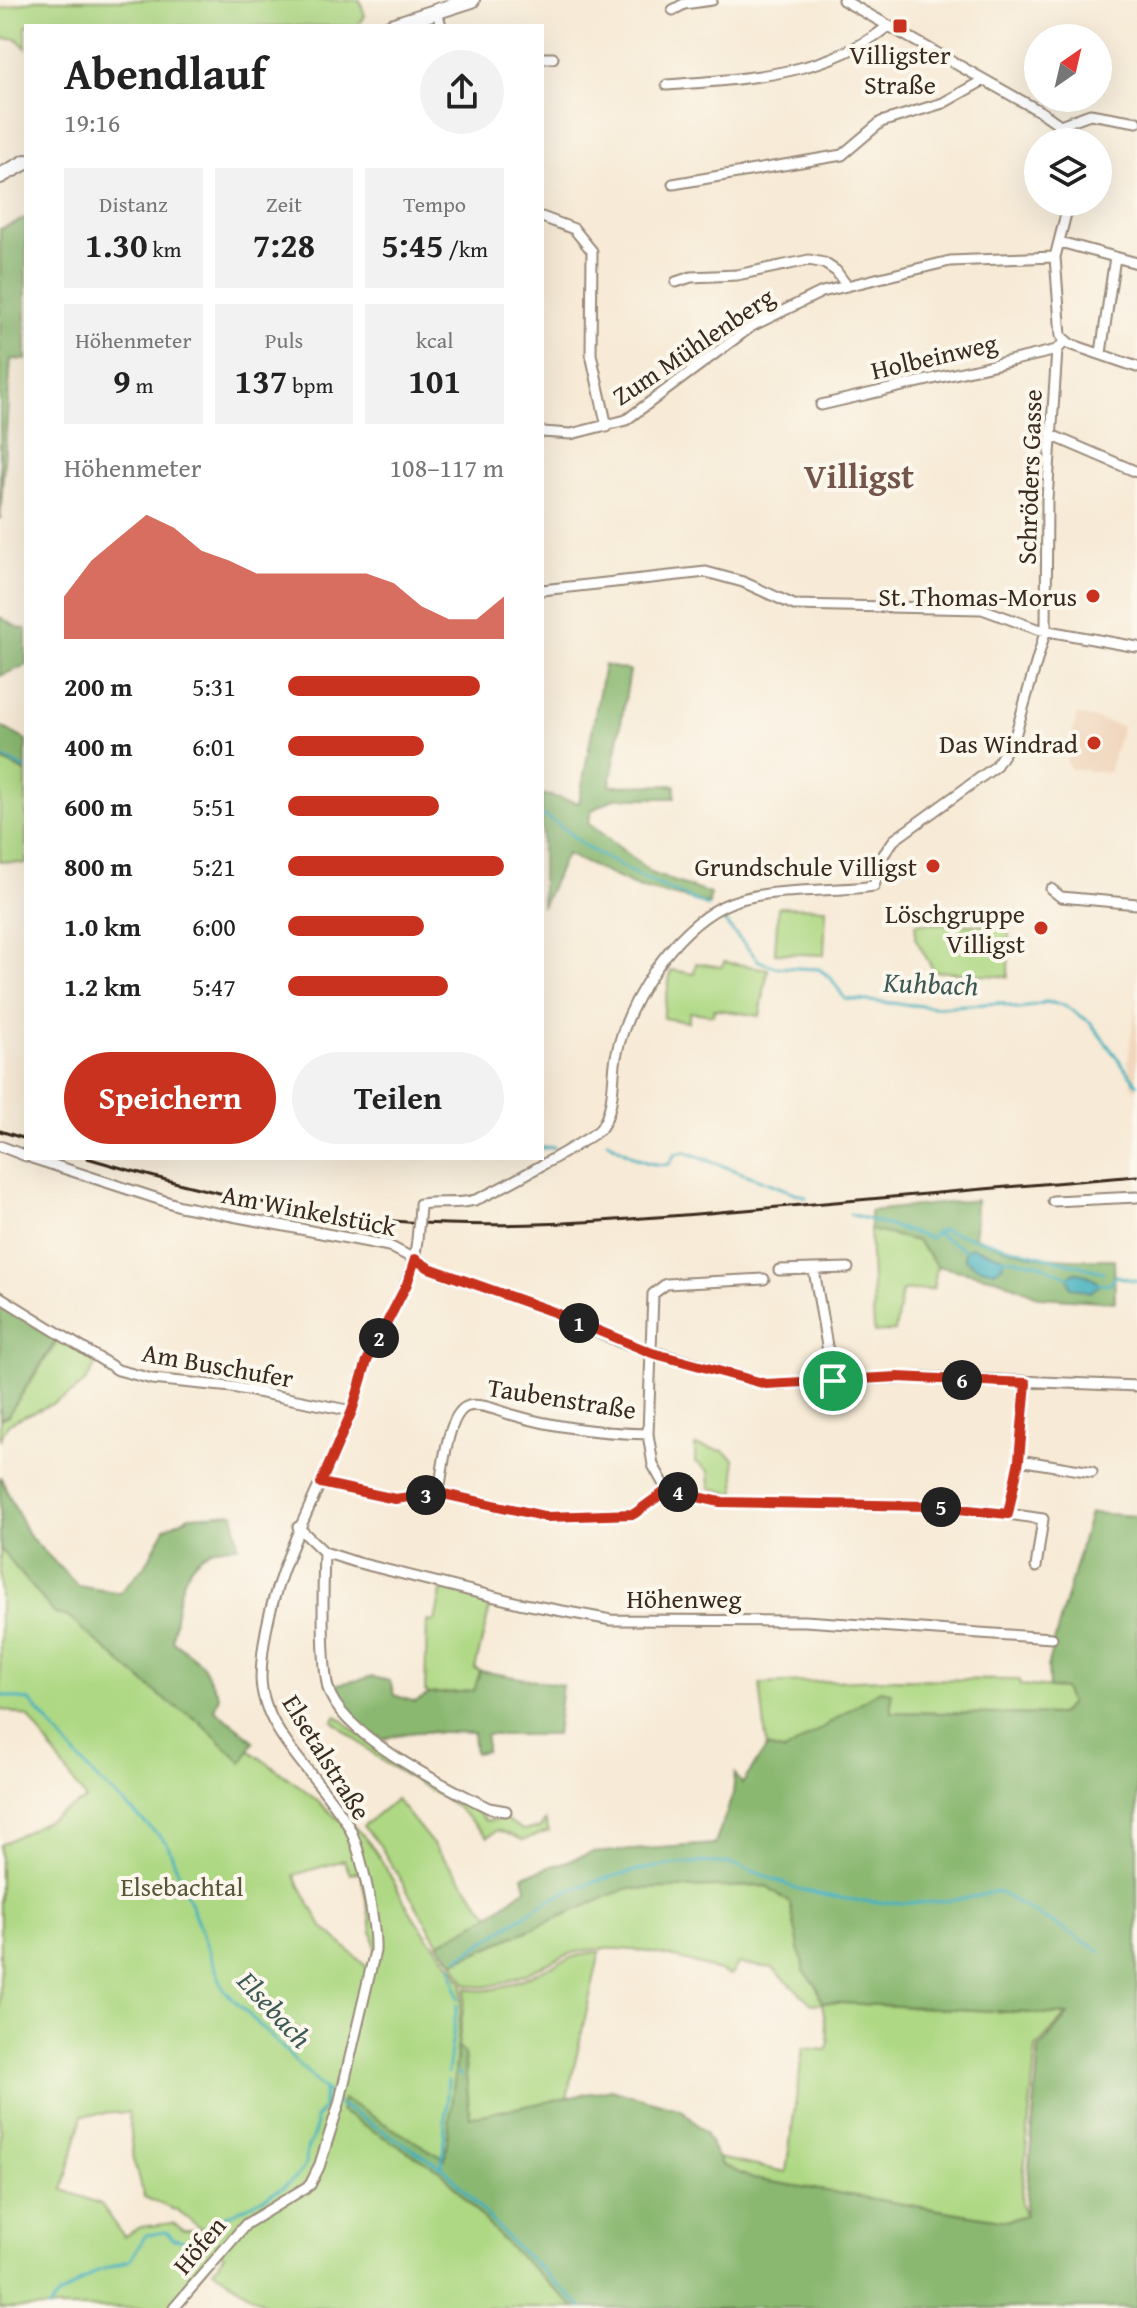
<!DOCTYPE html>
<html lang="de">
<meta charset="utf-8">
<style>
:root{--surface:#fff;--page:#f2f2f2;--text:#222;--muted:#767676;--accent:#c8321e}
body{margin:0;font-family:"Gentium Book Plus",serif;background:var(--page);color:var(--text);height:100vh;display:flex;flex-direction:column;font-size:30px;white-space:nowrap}
*{box-sizing:border-box;margin:0}
p{font-size:26px;color:var(--muted)}
.icon{flex:none;width:44px;height:44px;fill:none;stroke:currentColor;stroke-width:2;stroke-linecap:round;stroke-linejoin:round}
.map{position:relative;flex:1;overflow:hidden}
.drawer{position:absolute;left:24px;top:24px;width:520px;height:1136px;display:flex;flex-direction:column;background:var(--surface);border-radius:0px;box-shadow:0 8px 32px #0002}
.drawer>*{flex:none}
.needle{width:52px;rotate:34deg}
.controls{position:absolute;left:1024px;top:24px;display:grid;gap:16px}
.controls a{display:grid;place-items:center;width:88px;height:88px;border-radius:50%;background:var(--surface);box-shadow:0 8px 32px #0002;font-size:40px}
.pin{position:absolute;display:grid;place-items:center;width:68px;height:68px;color:#fff;margin:-34px;border:4px solid #fff;border-radius:50%;box-shadow:0 2px 8px #0007}
.km{position:absolute;width:40px;height:40px;margin:-20px;border-radius:50%;background:#222;color:#fff;font-size:22px;line-height:40px;text-align:center}
.round{display:grid;place-items:center;flex:none;width:84px;height:84px;border-radius:42px;background:var(--page)}
.head{display:flex;align-items:center;justify-content:space-between;height:136px;padding:0 40px}
h1{font-size:44px;font-weight:600;line-height:60px}
.metrics{display:grid;grid-template-columns:repeat(3,1fr);gap:12px;height:136px;padding:8px 40px}
.metrics div{display:grid;align-content:center;border-radius:0px;background:var(--page);text-align:center}
.metrics b{font-size:34px;font-weight:600}
.metrics small{font-size:22px;font-weight:400}
.metrics p{font-size:22px}
.chart{height:224px;padding:16px 40px}
.chart p{display:flex;justify-content:space-between}
.chart svg{width:100%;height:144px;margin-top:8px;fill:var(--accent);opacity:.7}
.button{display:flex;gap:16px;margin-top:auto;padding:16px 40px}
.button a{flex:1;height:92px;border-radius:48px;background:var(--accent);color:#fff;font-size:32px;font-weight:600;line-height:92px;text-align:center}
.button a+a{background:var(--page);color:var(--text)}
ul{padding:0 40px;list-style:none;font-size:26px}
li{display:grid;grid-template-columns:128px 96px 1fr;align-items:center;height:60px}
li i{height:20px;border-radius:10px;background:var(--accent)}
.map>svg:first-child{display:block}
.built{fill:#f0d6bc}
.green{fill:#aed883;stroke:#748150;stroke-width:2;fill-rule:evenodd}
.forest{fill:#8ab871;stroke:#627148;stroke-width:2}
.water{fill:#42b0be;stroke:#3e6d6e;stroke-width:2}
.lines{fill:none;stroke-linecap:round;stroke-linejoin:round}
.stream{stroke:#42b0be;stroke-width:3}
.street-casing{stroke:#998a7a;stroke-width:13}
.primary-casing{stroke:#998a7a;stroke-width:18}
.street{stroke:#fff;stroke-width:9}
.primary{stroke:#fff;stroke-width:14}
.rail{stroke:#3b2a1e;stroke-width:3}
.street-bridge-casing{stroke:#998a7a;stroke-width:13;stroke-linecap:butt}
.street-bridge{stroke:#fff;stroke-width:9}
.route-casing{stroke:#fff;stroke-width:16}
.route{stroke:#c8321e;stroke-width:10}
.poi-dot{fill:#c8321e;stroke:#fbf7ec;stroke-width:3}
.labels{text-anchor:middle;dominant-baseline:central;stroke-width:8;stroke-linejoin:round;paint-order:stroke}
.poi-label{font-size:26px;fill:#3b2a1e;stroke:#fbf7ec;text-anchor:end}
.street-label{font-size:26px;fill:#3b2a1e;stroke:#fbf7ec}
.park-label{font-size:26px;fill:#585637;stroke:#fbf7ec}
.water-label{font-size:28px;font-style:italic;fill:#3d5956;stroke:#fbf7ec}
.district-label{font-size:34px;font-weight:bold;fill:#74554b;stroke:#fbf7ec}
</style>
<div class="map">
<svg width="1137" height="2308" viewBox="0 0 1137 2308">
<rect width="100%" height="100%" fill="#fbf7ec"/>
<filter id="ink" filterUnits="userSpaceOnUse"><feTurbulence type="fractalNoise" baseFrequency=".0125" numOctaves="2"/><feDisplacementMap in="SourceGraphic" scale="16" xChannelSelector="R" yChannelSelector="G"/><feConvolveMatrix kernelMatrix="1 2 1 2 8 2 1 2 1" color-interpolation-filters="sRGB"/></filter>
<filter id="wash" filterUnits="userSpaceOnUse"><feTurbulence type="fractalNoise" baseFrequency=".006" numOctaves="4" result="noise"/><feDisplacementMap in="SourceGraphic" scale="32" xChannelSelector="R" yChannelSelector="G"/><feGaussianBlur stdDeviation="1.8" result="paint"/><feColorMatrix in="noise" values="0 0 0 0 0 0 0 0 0 0 0 0 0 0 0 0 0 1.4 0 .05"/><feComposite in="paint" operator="in"/></filter>
<g filter="url(#wash)">
<rect width="100%" height="100%" fill="#f7ead6"/>
<path class="built" d="M1077,714l45,12 -13,47 -38,-4 -5,-8z
M1137,997v94l-5,-5 -4,-25z"/>
<path class="green" d="M35,0h325l5,16 -8,10h-331v22l-10,-10 -12,1 -4,-10v-20z
M0,759l26,13v92l-26,-3z
M778,907l48,1 -2,47 -49,-2z
M916,923l93,3 -1,51 -74,-6 -19,-33z
M724,962l44,7 -8,47 -46,-7 -1,6 -23,-3 -2,10 -25,-4 8,-48 23,4 2,-11 26,4z
M870,1230l47,11 20,25 -4,23 -31,2 -7,40 -21,2z
M60,1338l36,23c-10,38 -58,46 -88,63l-8,16v-21l8,-4z
M695,1446l29,5 10,8 2,35 -26,-6 -1,-17 -14,-9z
M0,1530l243,216 58,41 42,36 17,48 -10,3 -6,-14 -50,15 27,50 48,44 7,-18 -24,-126c33,28 44,70 70,104 14,20 31,33 41,56l-15,161 172,162h-351l-56,-38 12,-15 -8,-5v5l-44,53h-173v-463l86,-45 -57,-83 -29,-8zM128,2112l5,48 11,37 33,14 27,19h-21l-10,-7 -32,4 -17,9 -23,-32 -38,-14 20,-75z
M442,1587l50,12 -17,70 5,2 -5,20 -46,3 -4,-3 2,-70 8,1z
M881,1679l138,1 1,5 44,4 7,15 -12,11 -168,-3v-20l-11,-2 -95,62 -18,-5 -7,-63z
M337,1716l53,43 75,42 21,20 19,-2 18,11 17,-2 5,-8 4,11 -26,9 -25,-10 -10,7 -35,-33 -68,-41 -52,-42z
M396,1799l94,116 -47,35 -64,-106 -16,-18z
M767,1886l23,17 14,67 12,15 6,17 244,13 -30,33 -15,155 4,12 -19,6 -253,-42 -32,-14 -3,-7 68,14 17,-124 23,2 3,-7 -7,-40 -10,1 -39,-36 -35,-4 -7,11c-47,-16 -94,-31 -144,-25 -37,4 -87,48 -121,34l-12,-22 171,-73z
M600,1952l-33,146 -97,20 -6,-64 -6,-8 8,-58c37,14 92,-36 134,-36z"/>
<path class="forest" d="M26,218v142l-15,-1 -11,161v-291z
M0,617l19,11 7,1v36l-26,11z
M604,665l26,6 -20,115 65,-1v13h-60l-23,12 -4,13 65,51 57,20 -1,10 -72,-17 -71,-33 -24,53v-113l37,9z
M0,726l26,14v32l-26,-13z
M976,1200l-1,37c54,22 81,23 139,22l1,43 -75,-5 -41,-18 -62,-13 -20,-25 -47,-11v-19z
M0,1303l56,37 -48,75 -8,4z
M0,1476l28,59 50,51 42,7 27,-30 18,-35 25,-12 44,-3 4,33c-58,-2 -60,51 -66,94l30,24 17,32 -5,13 40,32 -12,22 -43,-42 -33,-20 -98,-84 -13,-3 -55,-65z
M1090,1513l47,3v792h-562l-73,-68 -60,-68 -102,-61 3,-12 102,60 13,-113 6,8 6,63 141,-28 70,20 24,23 16,33 32,14 253,42 19,-6 14,-166 29,-34 -246,-13 -6,-17 -12,-14 -14,-68 -23,-17 -142,3 -171,73 -16,-18 52,-29 36,-27 -3,-12 68,-23 124,-9 18,-50 2,-20 7,10 25,-37 18,5 95,-62 11,2 1,20 167,3 11,-11 -6,-15 -15,-1 -1,-24z
M480,1671l82,14 -6,50h-70v16l-11,2 -2,-20c-33,-1 -62,-5 -92,7l-22,-16 -26,-39 40,-8 17,4 4,14 21,7 14,-8 45,-3z"/>
<path class="water" d="M971,1247l33,10 -2,9 -7,5 -18,-4 -12,-8v-8z
M1074,1272l16,4 10,9 -10,7 -20,-5 -2,-10z"/>
<g class="lines">
<path class="stream" d="M0,756l26,13
M542,815c24,11 29,23 49,35 38,22 77,40 117,56
M722,919l37,42 16,6 44,2 12,9 14,21 90,8 65,-4 19,6 27,-7 18,3 26,17 47,62
M607,1141c19,11 39,27 62,23l6,-10 11,-2 120,45
M542,1148l12,-1
M850,1214l80,24 6,-5 31,18
M936,1232l6,-2 161,42
M1002,1258l35,5 34,15
M1098,1284h12l6,-8 21,5
M0,1695l30,6 60,71 77,71 57,147 115,114 106,65 64,71 74,68
M459,1958c30,-17 57,-40 87,-56 45,-25 132,-45 184,-38 21,4 42,16 63,23 60,19 143,22 204,4l103,60
M451,1966l7,32
M448,2073l9,-68
M458,2073l3,3
M442,2168l6,-88
M206,2226c25,-14 89,-36 99,-61 3,-6 0,-12 3,-18 4,-12 10,-15 7,-29l9,-10v-18
M49,2308l9,-11 37,-25 35,-12 16,-25 20,-3 8,7 27,5"/>
</g>
</g>
<g filter="url(#ink)">
<g class="lines">
<defs>
<path id="street" d="M843,0l200,113 17,12 12,17
M673,10l11,-6 28,-4
M437,11l4,15
M542,58h11
M667,85c75,-6 160,-9 221,-59
M1060,125l30,-11 47,8
M673,184l169,-29 39,-33 62,-19 41,-23
M1069,202l-14,55 6,79 9,8 67,23
M542,217l32,12 18,22 -1,103 16,73
M1060,242l77,21
M676,282l15,-5 46,-2 72,-15 15,3 12,8 11,15
M1101,353l14,-96
M821,405l236,-55
M542,432l29,2 55,-14 126,-94 70,-34 128,-31 105,-4
M1051,435l86,37
M542,590l164,-18 37,10 51,23 188,4 55,20 100,18
M1051,889l10,8 76,7
M0,1146l26,10
M32,1158l148,48 209,40 52,27 110,38 69,31 146,42 157,-7 214,9
M1053,1201l84,-4
M420,1208v-4c18,-3 37,1 55,-4 13,-4 120,-63 126,-72 14,-20 11,-49 15,-71 11,-55 56,-125 107,-151 40,-20 106,-13 151,-20l8,-29 12,-17 101,-73 20,-31 31,-107 1,-130 10,-149 8,-9
M779,1270l69,-2
M814,1270l19,111
M764,1279l-98,5 -13,10 -5,140 5,31 14,25 53,12 208,4 80,8 11,-54 7,-77
M0,1297l118,73 34,9 80,8 120,24
M1019,1460l73,12
M321,1483l74,16 44,-6 109,24 86,-3 33,-24
M439,1493c3,-19 8,-77 27,-86 12,-6 35,5 47,8 44,13 90,18 135,19
M1008,1514l35,5 -7,48
M298,1527l26,25 31,10 164,41 92,17 194,1 247,17
M324,1552c-1,33 -3,106 4,136 13,48 119,99 161,120l17,3
M174,2308l72,-84 64,-39 9,-18 20,-63 36,-153c1,-28 -13,-99 -26,-124 -25,-47 -88,-94 -88,-150 2,-91 53,-175 88,-257 8,-20 11,-43 20,-63 19,-39 44,-74 48,-117"/>
<path id="primary" d="M391,26l81,-26
M0,176l26,-14"/>
</defs>
<use href="#street" class="street-casing"/>
<use href="#primary" class="primary-casing"/>
<use href="#street" class="street"/>
<use href="#primary" class="primary"/>
<path class="rail" d="M0,1131l26,8
M87,1158c105,31 210,56 320,64 113,8 225,-3 338,-12 131,-12 261,-23 392,-34"/>
<defs>
<path id="street-bridge" d="M417,1240l3,-32"/>
</defs>
<use href="#street-bridge" class="street-bridge-casing"/>
<use href="#street-bridge" class="street-bridge"/>
</g>
</g>
<g class="lines" filter="url(#ink)">
<defs>
<path id="route" d="M415,1259l14,9 122,43 101,42 114,31 132,-7 128,6 -7,77 -11,54 -80,-8 -208,-4 -53,-12 -33,24 -86,3 -109,-24 -44,6 -74,-16 31,-72 15,-50 40,-77z"/>
</defs>
<use href="#route" class="route-casing"/>
<use href="#route" class="route"/>
</g>
<g class="poi-dot">
<rect x="892" y="18" width="16" height="16" rx="4"/>
<circle cx="1093" cy="596" r="8"/>
<circle cx="1094" cy="743" r="8"/>
<circle cx="933" cy="866" r="8"/>
<circle cx="1041" cy="928" r="8"/>
</g>
<g class="labels">
<g class="poi-label">
<text x="900" y="54" text-anchor="middle">Villigster<tspan x="900" dy="30">Straße</tspan></text>
<text x="1077" y="596">St. Thomas-Morus</text>
<text x="1078" y="743">Das Windrad</text>
<text x="917" y="866">Grundschule Villigst</text>
<text x="1025" y="913">Löschgruppe<tspan x="1025" dy="30">Villigst</tspan></text>
</g>
<g class="street-label">
<text transform="translate(693 346) rotate(-34)">Zum Mühlenberg</text>
<text transform="translate(934 356) rotate(-13)">Holbeinweg</text>
<text transform="translate(1029 477) rotate(-88)">Schröders Gasse</text>
<text transform="translate(309 1210) rotate(11)">Am Winkelstück</text>
<text transform="translate(218 1365) rotate(10)">Am Buschufer</text>
<text transform="translate(562 1398) rotate(9)">Taubenstraße</text>
<text x="684" y="1598">Höhenweg</text>
<text transform="translate(327 1757) rotate(58)">Elsetalstraße</text>
<text transform="translate(199 2245) rotate(-50)">Höfen</text>
</g>
<g class="park-label">
<text x="182" y="1886">Elsebachtal</text>
</g>
<g class="water-label">
<text transform="translate(931 983) rotate(2)">Kuhbach</text>
<text transform="translate(275 2009) rotate(47)">Elsebach</text>
</g>
<g class="district-label">
<text x="859" y="475">Villigst</text>
</g>
</g>
</svg>
<div class="controls">
<a><svg class="needle" viewBox="-14 -14 28 28"><path d="M0-13l5 13h-10z" fill="#e53935"/><path d="M0 13l5-13h-10z" fill="#767676"/></svg></a>
<a><svg class="icon" aria-label="layers" viewBox="0 0 24 24"><path d="M12 4l9 5-9 5-9-5zM3 14l9 5 9-5"/></svg></a>
</div>
<div class="pin" style="left:833px;top:1381px;background:#1e9e55"><svg class="icon" aria-label="arrive" viewBox="0 0 24 24"><path d="M6 21V4h12l-3 4 3 4H6"/></svg></div>
<b class="km" style="left:579px;top:1323px">1</b>
<b class="km" style="left:379px;top:1338px">2</b>
<b class="km" style="left:426px;top:1495px">3</b>
<b class="km" style="left:678px;top:1492px">4</b>
<b class="km" style="left:941px;top:1507px">5</b>
<b class="km" style="left:962px;top:1380px">6</b>
<section class="drawer">
<div class="head"><div><h1>Abendlauf</h1><p>19:16</p></div><a class="round"><svg class="icon" aria-label="share" viewBox="0 0 24 24"><path d="M12 15V3M7 8l5-5 5 5M5 13v7h14v-7"/></svg></a></div>
<div class="metrics">
<div><p>Distanz</p><b>1.30<small> km</small></b></div>
<div><p>Zeit</p><b>7:28</b></div>
<div><p>Tempo</p><b>5:45<small> /km</small></b></div>
</div>
<div class="metrics">
<div><p>Höhenmeter</p><b>9<small> m</small></b></div>
<div><p>Puls</p><b>137<small> bpm</small></b></div>
<div><p>kcal</p><b>101</b></div>
</div>
<div class="chart"><p><span>Höhenmeter</span>108–117 m</p>
<svg viewBox="0 0 160 44" preserveAspectRatio="none"><path d="M0 44V31L10 20L20 13L30 6L40 10L50 17L60 20L70 24L80 24L90 24L100 24L110 24L120 27L130 34L140 38L150 38L160 31V44z"/></svg>
</div>
<ul>
<li><b>200 m</b>5:31<i style="width:89%"></i></li>
<li><b>400 m</b>6:01<i style="width:63%"></i></li>
<li><b>600 m</b>5:51<i style="width:70%"></i></li>
<li><b>800 m</b>5:21<i style="width:100%"></i></li>
<li><b>1.0 km</b>6:00<i style="width:63%"></i></li>
<li><b>1.2 km</b>5:47<i style="width:74%"></i></li>
</ul>
<div class="button"><a>Speichern</a><a>Teilen</a></div>
</section>
</div>
